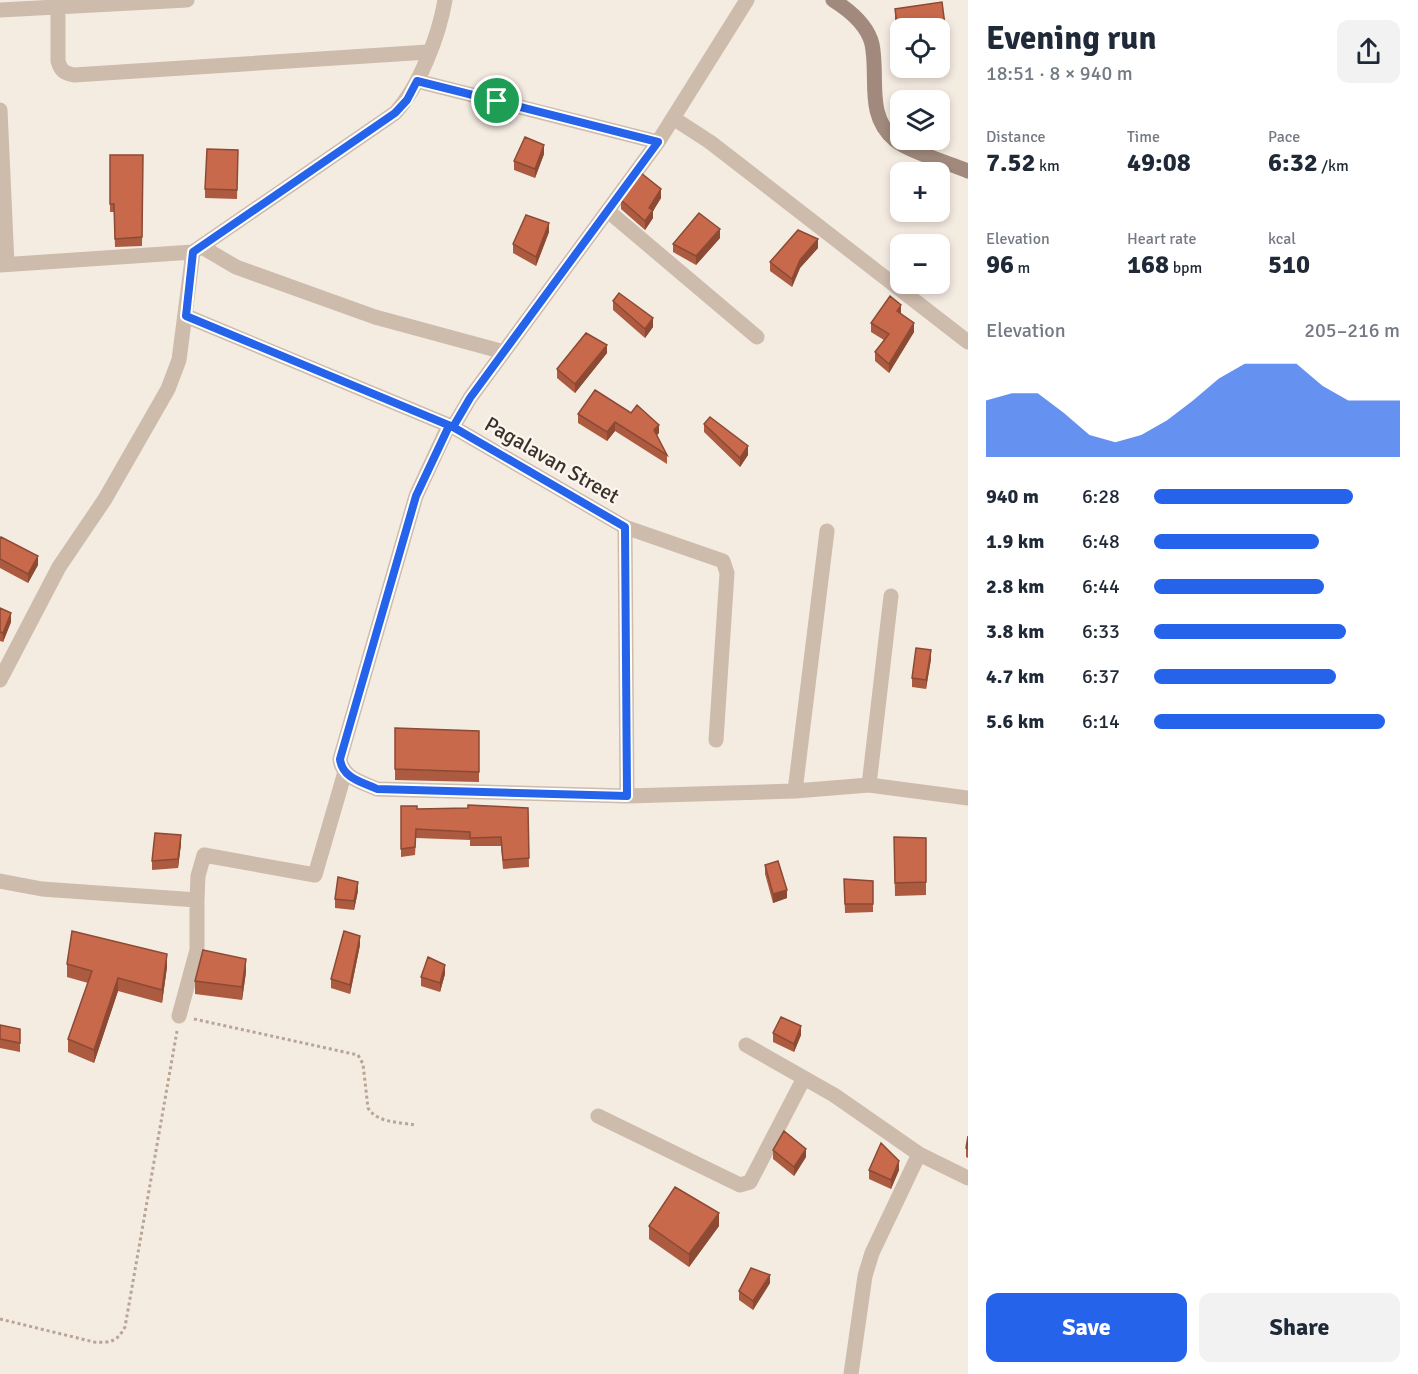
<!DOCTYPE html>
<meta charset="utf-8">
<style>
:root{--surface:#fff;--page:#f2f2f3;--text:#1f2937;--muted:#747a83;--accent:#2563eb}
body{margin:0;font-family:Signika,sans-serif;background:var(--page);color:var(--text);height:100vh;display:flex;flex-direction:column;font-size:22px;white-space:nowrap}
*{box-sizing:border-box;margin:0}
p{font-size:20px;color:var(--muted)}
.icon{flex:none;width:33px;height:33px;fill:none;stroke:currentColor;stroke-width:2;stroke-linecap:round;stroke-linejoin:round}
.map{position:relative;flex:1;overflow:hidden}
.panel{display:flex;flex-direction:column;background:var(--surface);width:450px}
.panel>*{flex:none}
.tools{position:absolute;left:890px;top:18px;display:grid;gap:12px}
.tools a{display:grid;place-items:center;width:60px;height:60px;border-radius:12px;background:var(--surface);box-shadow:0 3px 9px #0003;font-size:30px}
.pin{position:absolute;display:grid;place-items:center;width:51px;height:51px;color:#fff;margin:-26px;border:3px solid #fff;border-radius:50%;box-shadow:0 2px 6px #0007}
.round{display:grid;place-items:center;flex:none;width:63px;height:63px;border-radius:12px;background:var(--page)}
.headline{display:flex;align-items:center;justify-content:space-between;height:102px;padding:0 18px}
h1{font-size:33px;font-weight:700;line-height:45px}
.figures{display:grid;grid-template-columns:repeat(3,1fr);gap:9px;height:102px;padding:6px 18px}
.figures div{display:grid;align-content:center}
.figures b{font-size:26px;font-weight:700}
.figures small{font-size:16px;font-weight:400}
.figures p{font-size:16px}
.chart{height:168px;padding:12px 18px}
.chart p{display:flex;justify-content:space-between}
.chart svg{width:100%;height:108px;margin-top:6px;fill:var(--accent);opacity:.7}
.action{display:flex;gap:12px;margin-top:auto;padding:12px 18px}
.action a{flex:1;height:69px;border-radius:12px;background:var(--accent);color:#fff;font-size:24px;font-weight:700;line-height:69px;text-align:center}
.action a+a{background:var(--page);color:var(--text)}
ul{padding:0 18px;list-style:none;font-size:20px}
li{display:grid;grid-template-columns:96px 72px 1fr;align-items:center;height:45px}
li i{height:15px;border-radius:8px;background:var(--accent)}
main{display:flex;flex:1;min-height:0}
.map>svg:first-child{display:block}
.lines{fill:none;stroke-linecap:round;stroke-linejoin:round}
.path{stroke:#b9a596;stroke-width:3;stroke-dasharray:3 3;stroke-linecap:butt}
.street{stroke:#cdbbac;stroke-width:15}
.secondary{stroke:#a18a7d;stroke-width:15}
.wall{fill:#ac5a40}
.shaded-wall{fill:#8c4a34}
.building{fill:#c8694b;stroke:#8c4a34;stroke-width:1.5}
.route-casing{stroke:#fff;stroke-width:12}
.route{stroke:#2563eb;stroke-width:8}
.labels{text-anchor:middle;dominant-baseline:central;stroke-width:5;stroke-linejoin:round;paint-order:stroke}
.street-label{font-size:21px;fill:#3b302b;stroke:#fbf5ee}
</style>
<main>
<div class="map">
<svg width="968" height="1374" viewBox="0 0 968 1374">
<rect width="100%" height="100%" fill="#f4ebe1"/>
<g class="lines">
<path class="path" d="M194,1019l164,36 5,9 5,44c9,15 31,14 47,17
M0,1319l94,23c16,1 23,0 31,-15l52,-296"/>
<path class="street" d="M58,7v54c3,10 6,12 16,14l354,-23
M0,10l187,-10
M417,81l241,61
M0,110l7,154
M673,118l37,24 258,200
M608,211l149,126
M202,247l34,20 139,50 129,35
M0,265l193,-13
M186,316l267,111 172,100 98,34 4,12 -11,167
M449,425l-33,71 -76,263c2,19 22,23 37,30l250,7 -2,-269
M453,427l17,-29 188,-256 89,-142
M0,680l59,-113 46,-68 63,-110 11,-29 14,-108 202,-139c24,-26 44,-77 50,-113
M869,785l22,-189
M795,791l32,-260
M627,796l168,-5 74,-6 99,13
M0,881l42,8 155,11v50l-18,66
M197,900l1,-24 6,-21 111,20 30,-103
M746,1045l88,50 85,59 49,24
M598,1116l142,69 10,-3 54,-104
M851,1374l14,-98 7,-23 47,-99"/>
<path class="secondary" d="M833,0c16,10 34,24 39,44 7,34 -7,71 23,96 13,11 56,24 73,31"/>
</g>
<path class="wall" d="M942,2l4,31v13l-7,1v-19h-39v24h-1l-4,-30v-13z
M238,150l-1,49 -32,-1v-9z
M544,154l-9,24 -21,-8v-9z
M110,155h33l-1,91 -27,1 -1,-35h-4z
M661,198l-8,13v7l-8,12 -24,-21v-9z
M549,232l-13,34 -23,-13v-9z
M720,238l-24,27 -23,-13v-8z
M818,248l-18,20 -8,19 -22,-16v-9z
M613,301l40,26 -8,11 -32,-28z
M901,314l13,18 -25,41 -14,-12v-9l9,-12 -13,-8v-9z
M607,353l-32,40 -18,-15v-9z
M595,390l64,43 -2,2 10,20v9l-52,-33 -8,10 -29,-18v-9z
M704,424l44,31 -8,12 -36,-35z
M0,539l38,26 -10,18 -28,-15z
M0,608l11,14 -8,20 -3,-1z
M931,659l-5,30 -14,-2v-9z
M395,728l84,3v51l-84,-2z
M401,806l16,3 111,-1 1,59 -26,2 -2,-23h-31v-6l-54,-2 -1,17 -14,2z
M894,837l32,1v57l-31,1z
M181,844l-3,24 -26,2v-9z
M765,865l22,33 -14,5 -8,-29z
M844,879l29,2v31l-28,1z
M358,891l-4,19 -19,-2v-9z
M360,945l-10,49 -19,-6v-9z
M67,964l100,3 -5,36 -44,-12 -24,72 -26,-11v-13l20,-56 -21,-6z
M246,972l-4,28 -47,-6v-13z
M445,974l-5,18 -19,-6v-9z
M0,1025l20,4v23l-20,-4z
M773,1033l28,2 -7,17 -21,-10z
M968,1136v22l-2,-1v-9z
M773,1150l33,7 -12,19 -21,-17z
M869,1170h30l-8,19 -22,-10z
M649,1226h70l-30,41 -40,-28z
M770,1283l-17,27 -14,-10v-9z"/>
<path class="shaded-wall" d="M544,145v9l-9,24v-9z
M661,189v9l-8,13v7l-8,12v-9l4,-13z
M549,223v9l-13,34v-9z
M720,229v9l-24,27v-9z
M818,239v9l-18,20 -8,19v-8l8,-19z
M901,305v9l-4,-3z
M653,318v9l-8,11v-9z
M914,323v9l-25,41v-9z
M607,345v8l-32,40v-9z
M615,422v9l-8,10v-9z
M659,425v8l-5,5v-8z
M748,446v9l-8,12v-9z
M38,556v9l-10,18v-9z
M11,613v9l-8,20v-9z
M931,650v9l-5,30v-9z
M181,835v9l-3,24v-9z
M358,882v9l-4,19v-9z
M787,890v8l-14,5v-9z
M360,936v9l-10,49v-9z
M167,954v13l-5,36v-13z
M246,959v13l-4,28v-13z
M445,965v9l-5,18v-9z
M118,978v13l-24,72v-13z
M801,1026v9l-7,17v-8z
M806,1149v8l-12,19v-9z
M899,1161v9l-8,19v-9z
M719,1213v13l-30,41v-13z
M770,1275v8l-17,27v-9z"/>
<path class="building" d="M942,2l4,31 -7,1v-6h-39v11h-1l-4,-30z
M525,137l19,8 -9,24 -21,-8z
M207,149l31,1 -1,40 -32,-1z
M110,155h33l-1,82 -27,2 -1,-35h-4z
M641,173l20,16 -12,19 4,2 -8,11 -24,-21z
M699,213l21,16 -24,27 -23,-12z
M526,215l23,8 -13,34 -23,-13z
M798,230l20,9 -18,21 -8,19 -22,-17z
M619,293l34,25 -8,11 -32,-28z
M890,296l11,9 -4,6 17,12 -25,41 -14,-12 14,-18 -18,-11z
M586,333l21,12 -32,39 -18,-15z
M595,390l36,23 6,-8 22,20 -5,5 13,25 -52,-33 -8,10 -29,-18z
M710,417l38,29 -8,12 -36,-34z
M1,537l37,19 -10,18 -28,-15v-20z
M0,608l11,5 -8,20 -3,-1z
M916,648l15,2 -5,30 -14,-2z
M395,728l84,3v41l-84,-3z
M468,805l60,3 1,50 -26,2 -2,-23 -31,1v-6l-54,-3 -1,18 -14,2v-43h16v3l51,-1z
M155,833l26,2 -3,24 -26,2z
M894,837l32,1v44l-31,1z
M778,861l9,29 -14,4 -8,-29z
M338,877l20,5 -4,19 -19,-2z
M844,879l29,2v23h-28z
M72,931l95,23 -5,36 -44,-12 -24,72 -26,-11 24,-68 -25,-7z
M344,931l16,5 -10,49 -19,-6z
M203,950l43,9 -4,28 -47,-6z
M428,957l17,8 -5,18 -19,-6z
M781,1017l20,9 -7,18 -21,-11z
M0,1025l20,4v14l-20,-4z
M784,1131l22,18 -12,18 -21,-17z
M968,1136v13l-2,-1z
M881,1143l18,18 -8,19 -22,-10z
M675,1187l44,26 -30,41 -40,-28z
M751,1268l19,7 -17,26 -14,-10z"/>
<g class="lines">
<defs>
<path id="route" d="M497,101l161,41 -188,256 -17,29 -4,-1 -33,70 -76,263c2,19 22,23 37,30l250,7 -2,-269 -172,-100 -267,-111 7,-64 202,-139 12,-13 10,-19 80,20"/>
</defs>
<use href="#route" class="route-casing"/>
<use href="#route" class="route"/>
</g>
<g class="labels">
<g class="street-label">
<text transform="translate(552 460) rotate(30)">Pagalavan Street</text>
</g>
</g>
</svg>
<div class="tools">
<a><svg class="icon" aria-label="locate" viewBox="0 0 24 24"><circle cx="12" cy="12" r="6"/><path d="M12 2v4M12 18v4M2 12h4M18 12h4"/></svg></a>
<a><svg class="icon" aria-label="layers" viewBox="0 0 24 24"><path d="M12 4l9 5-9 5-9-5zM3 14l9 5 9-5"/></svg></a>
<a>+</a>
<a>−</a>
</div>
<div class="pin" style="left:497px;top:101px;background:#1e9e55"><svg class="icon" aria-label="arrive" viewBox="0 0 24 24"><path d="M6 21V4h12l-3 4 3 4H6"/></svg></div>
</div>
<section class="panel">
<div class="headline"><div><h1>Evening run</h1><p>18:51 · 8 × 940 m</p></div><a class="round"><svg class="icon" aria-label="share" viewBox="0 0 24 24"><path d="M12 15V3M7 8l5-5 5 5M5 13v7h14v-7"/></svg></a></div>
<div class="figures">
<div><p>Distance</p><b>7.52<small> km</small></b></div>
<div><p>Time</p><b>49:08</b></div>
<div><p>Pace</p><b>6:32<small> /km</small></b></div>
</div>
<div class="figures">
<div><p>Elevation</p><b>96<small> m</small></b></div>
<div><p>Heart rate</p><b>168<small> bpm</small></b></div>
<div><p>kcal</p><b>510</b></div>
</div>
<div class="chart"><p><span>Elevation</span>205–216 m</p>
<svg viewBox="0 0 160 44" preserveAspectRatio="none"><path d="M0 44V21L10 18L20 18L30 26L40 35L50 38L60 35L70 29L80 21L90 12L100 6L110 6L120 6L130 15L140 21L150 21L160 21V44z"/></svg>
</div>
<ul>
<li><b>940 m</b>6:28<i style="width:81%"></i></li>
<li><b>1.9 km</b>6:48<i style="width:67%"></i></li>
<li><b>2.8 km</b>6:44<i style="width:69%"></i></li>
<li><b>3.8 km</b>6:33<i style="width:78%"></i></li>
<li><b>4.7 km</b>6:37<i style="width:74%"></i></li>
<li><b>5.6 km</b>6:14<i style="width:94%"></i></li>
</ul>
<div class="action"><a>Save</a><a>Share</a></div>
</section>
</main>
